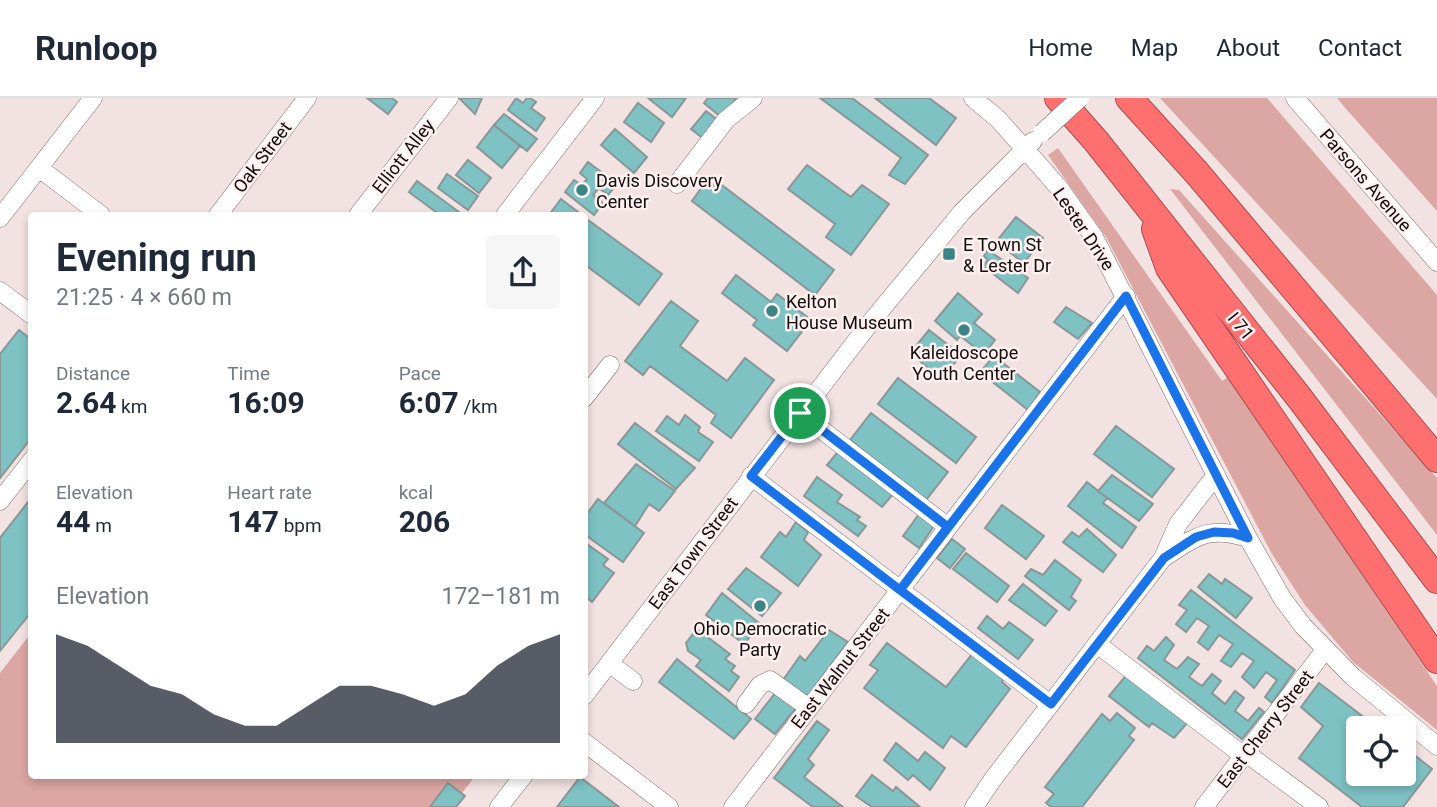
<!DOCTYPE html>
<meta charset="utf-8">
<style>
:root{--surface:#fff;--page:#f6f6f7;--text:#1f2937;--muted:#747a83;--line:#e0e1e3;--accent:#111827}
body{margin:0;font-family:Roboto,sans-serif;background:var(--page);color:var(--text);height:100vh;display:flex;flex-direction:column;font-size:26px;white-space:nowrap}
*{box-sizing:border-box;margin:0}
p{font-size:23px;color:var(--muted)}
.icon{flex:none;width:38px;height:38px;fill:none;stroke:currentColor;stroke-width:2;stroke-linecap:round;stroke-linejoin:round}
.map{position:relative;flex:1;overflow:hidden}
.details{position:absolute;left:28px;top:114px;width:560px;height:567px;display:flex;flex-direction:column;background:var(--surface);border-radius:7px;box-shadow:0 4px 10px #0003}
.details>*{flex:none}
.controls{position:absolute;left:1346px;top:618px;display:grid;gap:14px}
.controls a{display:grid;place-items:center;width:70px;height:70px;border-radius:7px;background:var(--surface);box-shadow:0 4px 10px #0003;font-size:35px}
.pin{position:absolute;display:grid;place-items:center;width:60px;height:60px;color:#fff;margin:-30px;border:4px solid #fff;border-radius:50%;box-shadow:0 2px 7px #0007}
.round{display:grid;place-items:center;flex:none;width:74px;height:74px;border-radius:7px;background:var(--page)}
.summary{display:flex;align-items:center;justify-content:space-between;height:119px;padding:0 28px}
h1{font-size:38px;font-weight:700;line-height:52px}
.figures{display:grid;grid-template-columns:repeat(3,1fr);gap:10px;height:119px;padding:7px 28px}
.figures div{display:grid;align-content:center}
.figures b{font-size:30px;font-weight:700}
.figures small{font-size:19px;font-weight:400}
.figures p{font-size:19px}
.chart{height:196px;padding:14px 28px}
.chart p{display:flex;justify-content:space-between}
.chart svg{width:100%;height:126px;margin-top:7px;fill:var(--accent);opacity:.7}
header{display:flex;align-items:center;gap:42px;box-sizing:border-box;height:98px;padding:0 35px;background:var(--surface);border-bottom:2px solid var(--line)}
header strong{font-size:33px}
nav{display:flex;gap:38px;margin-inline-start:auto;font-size:24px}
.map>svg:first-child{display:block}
.green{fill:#dca6a2}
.building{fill:#7ec2c4;stroke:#889797;stroke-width:2}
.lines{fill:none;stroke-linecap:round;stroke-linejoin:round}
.minor-casing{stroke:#7c6e6d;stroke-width:19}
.highway-casing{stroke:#ab4d4d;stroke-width:28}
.minor{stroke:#fff;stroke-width:18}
.highway{stroke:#fe706f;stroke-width:26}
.minor-bridge-casing{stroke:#7c6e6d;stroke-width:19;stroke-linecap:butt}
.minor-bridge{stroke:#fff;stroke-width:18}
.route-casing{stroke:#fff;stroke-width:14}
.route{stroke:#1a73e8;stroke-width:9}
.poi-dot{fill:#3b8486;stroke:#fdf0ef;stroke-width:2.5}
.labels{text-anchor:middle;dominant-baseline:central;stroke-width:5;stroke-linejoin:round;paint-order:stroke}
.street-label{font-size:18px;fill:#120d0d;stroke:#fdf0ef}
.poi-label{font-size:18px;fill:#120d0d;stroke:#fdf0ef;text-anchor:start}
</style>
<header>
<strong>Runloop</strong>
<nav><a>Home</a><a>Map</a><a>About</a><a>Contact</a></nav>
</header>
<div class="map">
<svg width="1437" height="709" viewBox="0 0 1437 709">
<rect width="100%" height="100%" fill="#f2e2e1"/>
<path class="green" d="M1160,0h107l170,197v104z
M1337,0h100v113l-90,-101z
M1058,50l164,233 6,-4 209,309v44l-84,-68 -48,-57 -33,-51 -166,-317 -58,-82z
M1170,91l9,1 258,288v57z
M31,535l1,142h444l-25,32h-451v-134z"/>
<path class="building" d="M367,0h25l5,4 -9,12z
M459,0h23l-7,16z
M516,0l7,5 4,-5h3l6,4 -5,6 14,10 -9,13 -28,-21z
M648,0h38l-14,19z
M708,0h27l1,1 -15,18 -17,-14z
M820,0h32l76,57 -23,29 -16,-9 12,-17z
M875,0h54l27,20 -20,27z
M638,5l26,20 -13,19 -27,-20z
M706,13l12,9 -14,19 -13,-10z
M504,16l33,25 -10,12 -33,-26z
M494,27l26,21 -18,22 -25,-21z
M615,31l32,28 -13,16 -33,-28z
M468,62l23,18 -12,15 -23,-18z
M588,64l29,22 -9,11 -9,-7 -6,7 10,8 -9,12 -29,-23 9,-12 8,5 5,-6 -7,-6z
M807,67l44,32 11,-12 27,19 -38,51 -25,-18 9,-13 -47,-35z
M447,76l31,22 -10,14 -30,-22z
M710,78l124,94 -19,25 -123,-94z
M417,83l46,34h-23l-31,-23z
M561,101l21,16h-33z
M584,119l78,57 -23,31 -55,-41z
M1016,119l27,21 -19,25 -28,-21z
M988,152l40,28 -10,15 -35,-27 5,-6 -4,-4z
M736,177l35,27 6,-8 34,26 -24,31 -34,-26 4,-5 -35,-27z
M958,195l24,21 -8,9 21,17 -11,14 -24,-18 -3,4 -22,-19z
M671,203l27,20 -18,25 47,35 18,-23 29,22 -43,58 -20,-15 5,-8 -66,-49 -7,9 -18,-14z
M1066,209l26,16 -14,16 -24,-17z
M19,232l13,10v97l-32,41v-124z
M929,232l32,25 -19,24 -32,-26z
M994,258l46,36 -12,18 -48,-38z
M898,280l78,59 -20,26 -78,-59z
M871,315l77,59 -22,28 -76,-60z
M685,317l15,12 -2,5 15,10 -14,19 -43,-30 11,-15 12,9z
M635,325l60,45 -19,21 -58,-45z
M1116,328l58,43 -22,28 -58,-43z
M841,350l53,45 -12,14 -55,-42z
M636,366l39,27 -16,20 -10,-7 -14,22 -31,-23z
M1112,377l41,29 -14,17 -41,-30z
M817,379l25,18 -5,7 23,15 -3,3 9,6 -8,10 -54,-40z
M1087,384l20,16 -4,5 33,24 -14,21 -54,-42z
M32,399v114l-32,40v-113z
M598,401l46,34 -21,29 -39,-28v-16z
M1002,407l42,31 -18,23 -41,-31z
M922,412l16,10 -19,28 -16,-12z
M796,424l12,10 -4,8 17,15 -23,31 -37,-29 19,-25 6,5z
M1087,431l29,26 -13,17 -40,-30 9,-10 7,5z
M952,441l13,10 -15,19 -13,-10z
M584,444l24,17 -5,6 11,8 -22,29 -8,-7z
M966,455l43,33 -12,16 -44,-33z
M1055,462l26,20 -10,17 5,4 -7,9 -44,-34 6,-7 12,6z
M746,470l35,25 -19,23 -34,-27z
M1209,476l13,10 3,-5 27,19 -16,20 -38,-31z
M1023,486l34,27 -12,15 -36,-26z
M1191,492l104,80 -23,33 -7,-6 12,-17 -11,-8 -12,16 -12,-11 12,-16 -12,-8 -11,14 -10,-6 12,-17 -14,-9 -11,15 -10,-8 11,-16 -12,-8 -11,14 -10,-8 11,-14 -8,-5z
M722,495l38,31 -16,20 -38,-29z
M987,518l16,13 6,-7 24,18 -15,19 -40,-31z
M697,531l33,25 -5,5 10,7 -4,5 8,6 -10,14 -33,-25 5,-6 -13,-9 -2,-8z
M829,532l19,12 -42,56 -23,-18 17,-24 5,5z
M1166,539l8,8 -10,15 13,9 11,-12 11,7 -10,13 13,9 10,-12 9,7 -9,12 13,11 10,-13 9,7 -9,13 13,10 11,-13 5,4 -22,27 -104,-81 9,-12 7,5z
M887,545l59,44 27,-34 32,24 -3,5 8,7 -44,58 -15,-11 -8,12 -79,-60 14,-18 -8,-5z
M677,561l74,60 -17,20 -75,-57z
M1129,574l61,48 -16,18 -22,-15 -3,4 -40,-31z
M1319,585l59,45h-20v46h46v-27l28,22 -29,38h-41l-63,-49 24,-32 -22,-19z
M776,594l21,15 -22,27 -20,-15z
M1117,615l18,15 -6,8 5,4 -52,67h-31l-5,-4 8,-9 -9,-7 57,-73 8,7z
M817,623l12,9 -21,29 6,6 -10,12 39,30h-30l-39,-29z
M896,645l22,18 7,-9 20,16 -15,22 -17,-15 -5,5 -24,-20z
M872,677l21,16 3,-4 24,20h-48l-16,-11z
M580,679l39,30h-62z
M448,685l17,13 -9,11h-26z"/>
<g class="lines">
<defs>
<path id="minor" d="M973,0l25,21 41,46 21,24 34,48 154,301 34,60 21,28 50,51 84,69
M1295,0l142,164
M39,70l62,47
M677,86l49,-64 27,-22
M218,117l89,-117
M358,117l91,-117
M505,117l90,-117
M0,120l93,-120
M0,193l32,24
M584,300l26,-33
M800,315l148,114
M751,378l299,228
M0,403l32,-41
M1163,460l15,-34 38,-49
M1097,546l147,112
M609,565l24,18
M584,598l286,-373 92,-111 71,-71
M746,606l14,-19 10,-5 39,28
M584,644l85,65
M1246,655l73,54
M499,709l25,-32
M733,709l393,-511
M974,709l19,-28 170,-221c33,-21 44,-33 85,-20
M1204,709l121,-157"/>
<path id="highway" d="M1058,0l38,43 202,255 139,184
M1129,0l68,75 240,286
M1155,131l14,39 268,392"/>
</defs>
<use href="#minor" class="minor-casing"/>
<use href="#highway" class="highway-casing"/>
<use href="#minor" class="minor"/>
<use href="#highway" class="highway"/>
<defs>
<path id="minor-bridge" d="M1042,35l38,-35"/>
</defs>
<use href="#minor-bridge" class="minor-bridge-casing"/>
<use href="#minor-bridge" class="minor-bridge"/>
</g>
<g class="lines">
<defs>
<path id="route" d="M800,315l148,114 -48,63 151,114 113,-146 32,-21 18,-5 19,1 15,5 -122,-242 -226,294 -149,-114 49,-63"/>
</defs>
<use href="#route" class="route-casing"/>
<use href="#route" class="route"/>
</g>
<g class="poi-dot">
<circle cx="582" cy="92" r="7"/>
<rect x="942" y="149" width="14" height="14" rx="3.5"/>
<circle cx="772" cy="213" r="7"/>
<circle cx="964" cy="232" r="7"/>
<circle cx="760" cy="508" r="7"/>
</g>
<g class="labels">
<g class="street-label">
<text transform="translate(403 58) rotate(-52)">Elliott Alley</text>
<text transform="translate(262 59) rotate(-53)">Oak Street</text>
<text transform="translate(1366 82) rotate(49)">Parsons Avenue</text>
<text transform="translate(1084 131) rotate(56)">Lester Drive</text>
<text transform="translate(1241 228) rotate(51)">I 71</text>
<text transform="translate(693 455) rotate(-53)">East Town Street</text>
<text transform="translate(840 570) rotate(-52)">East Walnut Street</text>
<text transform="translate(1265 631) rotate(-52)">East Cherry Street</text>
</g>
<g class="poi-label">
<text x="596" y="82">Davis Discovery<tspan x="596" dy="21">Center</tspan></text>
<text x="963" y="146">E Town St<tspan x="963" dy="21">&amp; Lester Dr</tspan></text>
<text x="786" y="203">Kelton<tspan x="786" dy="21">House Museum</tspan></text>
<text x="964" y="254" text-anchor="middle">Kaleidoscope<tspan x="964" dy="21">Youth Center</tspan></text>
<text x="760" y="530" text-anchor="middle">Ohio Democratic<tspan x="760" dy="21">Party</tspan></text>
</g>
</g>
</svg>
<div class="controls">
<a><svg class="icon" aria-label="locate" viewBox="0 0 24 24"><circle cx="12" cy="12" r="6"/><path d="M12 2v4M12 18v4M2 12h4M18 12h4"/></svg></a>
</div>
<div class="pin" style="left:800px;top:315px;background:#1e9e55"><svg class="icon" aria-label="arrive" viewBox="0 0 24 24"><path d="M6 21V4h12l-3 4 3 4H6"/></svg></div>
<section class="details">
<div class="summary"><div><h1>Evening run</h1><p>21:25 · 4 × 660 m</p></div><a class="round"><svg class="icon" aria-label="share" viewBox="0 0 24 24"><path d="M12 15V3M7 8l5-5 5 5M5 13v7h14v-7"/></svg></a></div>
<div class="figures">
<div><p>Distance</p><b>2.64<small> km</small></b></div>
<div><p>Time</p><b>16:09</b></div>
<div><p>Pace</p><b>6:07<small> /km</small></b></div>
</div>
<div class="figures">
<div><p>Elevation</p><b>44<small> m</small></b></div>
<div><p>Heart rate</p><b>147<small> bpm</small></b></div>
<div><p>kcal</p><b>206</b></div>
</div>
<div class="chart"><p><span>Elevation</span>172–181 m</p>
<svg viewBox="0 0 160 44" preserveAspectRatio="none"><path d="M0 44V6L10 10L20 17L30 24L40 27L50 34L60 38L70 38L80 31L90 24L100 24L110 27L120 31L130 27L140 17L150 10L160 6V44z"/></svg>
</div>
</section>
</div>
